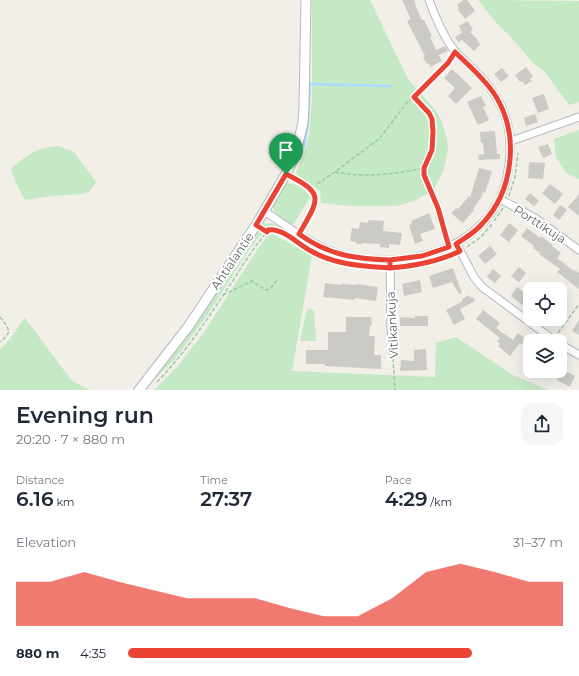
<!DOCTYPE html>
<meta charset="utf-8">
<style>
:root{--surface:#fff;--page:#f6f6f7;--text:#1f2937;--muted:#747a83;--accent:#ea4335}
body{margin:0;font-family:Montserrat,sans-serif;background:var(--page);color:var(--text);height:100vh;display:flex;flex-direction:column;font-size:15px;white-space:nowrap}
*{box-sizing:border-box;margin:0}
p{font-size:13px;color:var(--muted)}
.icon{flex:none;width:22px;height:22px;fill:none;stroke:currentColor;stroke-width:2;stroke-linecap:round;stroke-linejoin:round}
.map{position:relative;height:390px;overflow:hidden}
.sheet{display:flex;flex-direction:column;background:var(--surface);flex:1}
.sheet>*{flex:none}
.controls{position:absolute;left:523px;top:282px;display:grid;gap:8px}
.controls a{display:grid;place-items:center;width:44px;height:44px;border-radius:8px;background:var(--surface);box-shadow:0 4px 16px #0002;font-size:20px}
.pin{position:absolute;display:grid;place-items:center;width:34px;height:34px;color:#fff;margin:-41px -17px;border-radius:50% 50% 50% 0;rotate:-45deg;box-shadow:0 0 4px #0007}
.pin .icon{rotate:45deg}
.round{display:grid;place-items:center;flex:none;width:42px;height:42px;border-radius:12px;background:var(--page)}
.summary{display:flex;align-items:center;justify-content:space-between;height:68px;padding:0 16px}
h1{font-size:22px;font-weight:600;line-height:30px}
.figures{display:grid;grid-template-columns:repeat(3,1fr);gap:6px;height:68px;padding:4px 16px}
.figures div{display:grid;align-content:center}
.figures b{font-size:20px;font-weight:600}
.figures small{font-size:11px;font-weight:400}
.figures p{font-size:11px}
.chart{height:112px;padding:8px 16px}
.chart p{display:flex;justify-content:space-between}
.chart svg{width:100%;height:72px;margin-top:4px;fill:var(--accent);opacity:.7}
ul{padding:0 16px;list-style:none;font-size:13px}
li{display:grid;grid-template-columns:64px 48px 1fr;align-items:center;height:30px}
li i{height:10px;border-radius:5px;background:var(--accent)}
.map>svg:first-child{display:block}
.green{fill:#c5e8c5}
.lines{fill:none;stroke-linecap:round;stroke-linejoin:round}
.stream{stroke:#aadaff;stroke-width:2.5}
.building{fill:#cccac5}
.service-casing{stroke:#b5b8bc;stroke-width:5.5}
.minor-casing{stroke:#b5b8bc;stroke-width:9}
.tertiary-casing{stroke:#b5b8bc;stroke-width:11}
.path{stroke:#9cc7a9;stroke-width:1.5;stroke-dasharray:4 2;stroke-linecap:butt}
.service{stroke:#fff;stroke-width:3.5}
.minor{stroke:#fff;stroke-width:7}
.tertiary{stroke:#fff;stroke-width:9}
.route-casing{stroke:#fff;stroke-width:8}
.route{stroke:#ea4335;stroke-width:5}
.labels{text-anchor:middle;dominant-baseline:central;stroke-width:4;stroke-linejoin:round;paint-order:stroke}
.street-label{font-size:12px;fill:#5f6368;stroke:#fff}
</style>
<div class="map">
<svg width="579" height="390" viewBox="0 0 579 390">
<rect width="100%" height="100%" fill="#f1efe8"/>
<path class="green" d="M312,0h58l38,79 28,32 5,9 6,19 1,10 -4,20 -11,22 -17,9 -19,6h-48l-28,-3 -1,-12 -25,-17 9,-19 5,-21 3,-35z
M478,0l101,1v101l-10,3 -25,-34 -10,-7 -26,-30 -10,-9z
M579,130v49l-13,-6 -10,-16 -2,-18z
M58,146l16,6 22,30 -6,9 -8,3 -30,2 -27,4 -8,-15 -6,-16c16,-14 25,-21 47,-23z
M286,183c10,1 20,5 24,15l-18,28c-26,-20 -22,-17 -6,-43z
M266,223l8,1 14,8 -26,-6 1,-2z
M257,230h4l1,3 -15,20 -39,61 -33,45 -31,31v-1l18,-22 37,-47z
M273,234l39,22 -20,115 143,6 1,-34 20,-6 57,38 35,15h-394l23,-23 27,-35 55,-85 9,-12z
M307,309l7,1 2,31h-16z
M25,318l47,63 18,9h-90v-41l6,-5z"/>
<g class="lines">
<path class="stream" d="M304,146l4,-23 2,-39 80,2"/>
</g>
<path class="building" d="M402,0h12l2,5h-1l7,15h2l8,16 -2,1 6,13 9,-4 3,5 -9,4 3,6 -12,6 -1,-4 -2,1 -4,-7 2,-1 -18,-35 3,-2v-2z
M463,0h4l8,11 -10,8 -7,-9 1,-2 -2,-3z
M468,21l5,9 -3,2 7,7 3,6 -6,6 -12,-11 -4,2 -3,-5 7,-4 -3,-7z
M526,67l7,9 -3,3 2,2 -7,4 -3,-4 -2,1 -5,-7z
M502,68l7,8 -8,6 -7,-8z
M452,69l20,19 -16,16 -8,-8 7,-8 -11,-10z
M544,94l5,15 -11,4 -6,-15z
M481,96l5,10 -3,1 6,13 -11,5 -11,-23z
M535,114l3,8 -12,4 -2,-8z
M495,131l2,23h3v5l-21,1 -1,-5 6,-1 -1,-11h-2l-1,-11z
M548,144l4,10 -9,4 -5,-11z
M529,162l16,1 -2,16 -15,-1z
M479,168l13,3 -7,22 -2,-1 -2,6 -8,11 1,1 -11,13 -12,-10 5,-5 2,1 11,-13 1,2z
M550,184l13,10 -8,10 -13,-11z
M530,193l9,8 -5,5 -9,-7z
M579,194v22l-11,-9z
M560,205l7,5 -8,10 -6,-5z
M429,213l6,16 -15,5 3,7 -8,3 -6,-19 3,-1 -1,-3z
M368,220l16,1 -1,10 19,2 -2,12 -11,-1v4l-9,-1v-3l-17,-1 -1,1h-6v-2l-6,-1 2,-13 7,1 1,-7 8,1z
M509,223l9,7 -9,12 -9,-7z
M527,228l13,10 1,-2 12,9 -1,1 9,7 -4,5 17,13 1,-1 4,3v16l-22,-17 3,-3 -21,-15 1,-1 -7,-5 1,-2 -13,-10z
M490,246l7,8 -12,10 -7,-8z
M519,267l7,6 -7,9 -8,-6z
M453,268l9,25 -3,1 -7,-12 -19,6 -4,-12z
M493,269l8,7 -6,7 -8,-6z
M420,280l2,12 -18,4 -2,-12z
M325,283l16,2v-1l15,1v-1l22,3 -2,14 -21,-3v2l-32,-3z
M517,287l12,9 -7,9 -11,-9z
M469,295l1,3 3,-1 2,4 -15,8 5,10 -11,6 -8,-15 17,-9 -1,-2z
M483,310l17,13 -4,5 17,12 5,-7 12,9v9l-10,-8 -10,13 -12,-10 2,-2 -3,-3 3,-3 -24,-19z
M415,316h13v10h-28v-9l15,1z
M346,317h25l1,8h-2l-1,11h6l-1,19h7v14l-56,-3v-2h-19v-14h22v-18h18z
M579,320v15l-7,-4z
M426,349l1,21 -27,1 1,-11 13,1v-11z
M560,368l15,8 -5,11 -13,-7 2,-5 -7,-4h8z"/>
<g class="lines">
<defs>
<path id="service" d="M287,174c40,20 31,27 12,60"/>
<path id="minor" d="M511,141l68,-24
M500,199l35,19 44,32
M264,211c25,16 50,37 79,44 66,17 153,-7 165,-84 3,-15 3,-29 0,-45 -5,-23 -19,-42 -36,-58 -6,-6 -12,-11 -17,-17 -10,-11 -21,-37 -26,-51
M456,243l18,34 8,10 73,54
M390,260l1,69 2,23
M560,344l19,11"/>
<path id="tertiary" d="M139,390l49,-63 68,-102 30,-51 9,-19 8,-32 1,-17 2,-106"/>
</defs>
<use href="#service" class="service-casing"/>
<use href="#minor" class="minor-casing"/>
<use href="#tertiary" class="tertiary-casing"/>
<path class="path" d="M414,97l15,16 3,6 1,13 -1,18 -8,18v7l14,33 9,31
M335,172c30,6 59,2 89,-4
M317,184l18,-12 45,-34 25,-33 43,-42 4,-5
M509,196l6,-19 3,-24
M494,221l9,-13
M262,229l5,3c4,-4 9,-3 14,0
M467,247l14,-10 11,-13
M307,249l11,5
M428,262l26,-8
M404,267l12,-2
M223,295l29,-14 14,9 4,-1 8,-10
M0,317l7,9 2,6 -6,8 -3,2
M558,333l21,-29
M393,358l2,32
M157,382c31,-32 52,-66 77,-103 10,-16 20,-32 33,-47"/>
<use href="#service" class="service"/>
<use href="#minor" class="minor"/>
<use href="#tertiary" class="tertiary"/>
</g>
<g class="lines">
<defs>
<path id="route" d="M286,174c40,20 33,25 13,60 29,21 56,25 91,26v8c24,-2 48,-6 70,-17l-4,-7c9,-6 18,-11 25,-19 33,-34 39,-90 14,-130 -11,-17 -26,-29 -40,-43l-7,11 -34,34 15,16 3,6 1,13 -1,18 -8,18v7l14,33 11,39 -27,9 -32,4v8c-27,-2 -55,-3 -79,-17 -12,-6 -29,-24 -43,-21l-1,2 -11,-7 30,-51"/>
</defs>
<use href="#route" class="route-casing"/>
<use href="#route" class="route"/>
</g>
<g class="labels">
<g class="street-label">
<text transform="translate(540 224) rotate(33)">Porttikuja</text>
<text transform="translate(232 261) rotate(-56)">Ahtialantie</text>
<text transform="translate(392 325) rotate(-93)">Vitikankuja</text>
</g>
</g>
</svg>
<div class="controls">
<a><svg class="icon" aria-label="locate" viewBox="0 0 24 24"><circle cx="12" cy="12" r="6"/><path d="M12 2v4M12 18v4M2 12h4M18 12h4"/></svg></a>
<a><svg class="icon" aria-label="layers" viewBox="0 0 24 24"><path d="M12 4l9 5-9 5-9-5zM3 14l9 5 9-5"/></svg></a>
</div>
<div class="pin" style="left:286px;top:174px;background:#1e9e55"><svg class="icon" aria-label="arrive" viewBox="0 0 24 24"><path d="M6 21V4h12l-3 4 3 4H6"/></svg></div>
</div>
<section class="sheet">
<div class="summary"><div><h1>Evening run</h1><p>20:20 · 7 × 880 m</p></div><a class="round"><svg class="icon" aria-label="share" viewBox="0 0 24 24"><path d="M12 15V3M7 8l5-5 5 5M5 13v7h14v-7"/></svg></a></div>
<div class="figures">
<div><p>Distance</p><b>6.16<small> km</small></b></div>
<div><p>Time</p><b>27:37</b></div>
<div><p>Pace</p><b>4:29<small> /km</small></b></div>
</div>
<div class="chart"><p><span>Elevation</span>31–37 m</p>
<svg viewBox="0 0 160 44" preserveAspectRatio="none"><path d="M0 44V17L10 17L20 11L30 17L40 22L50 27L60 27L70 27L80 33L90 38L100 38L110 27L120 11L130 6L140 11L150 17L160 17V44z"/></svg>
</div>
<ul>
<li><b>880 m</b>4:35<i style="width:79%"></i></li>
</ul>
</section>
